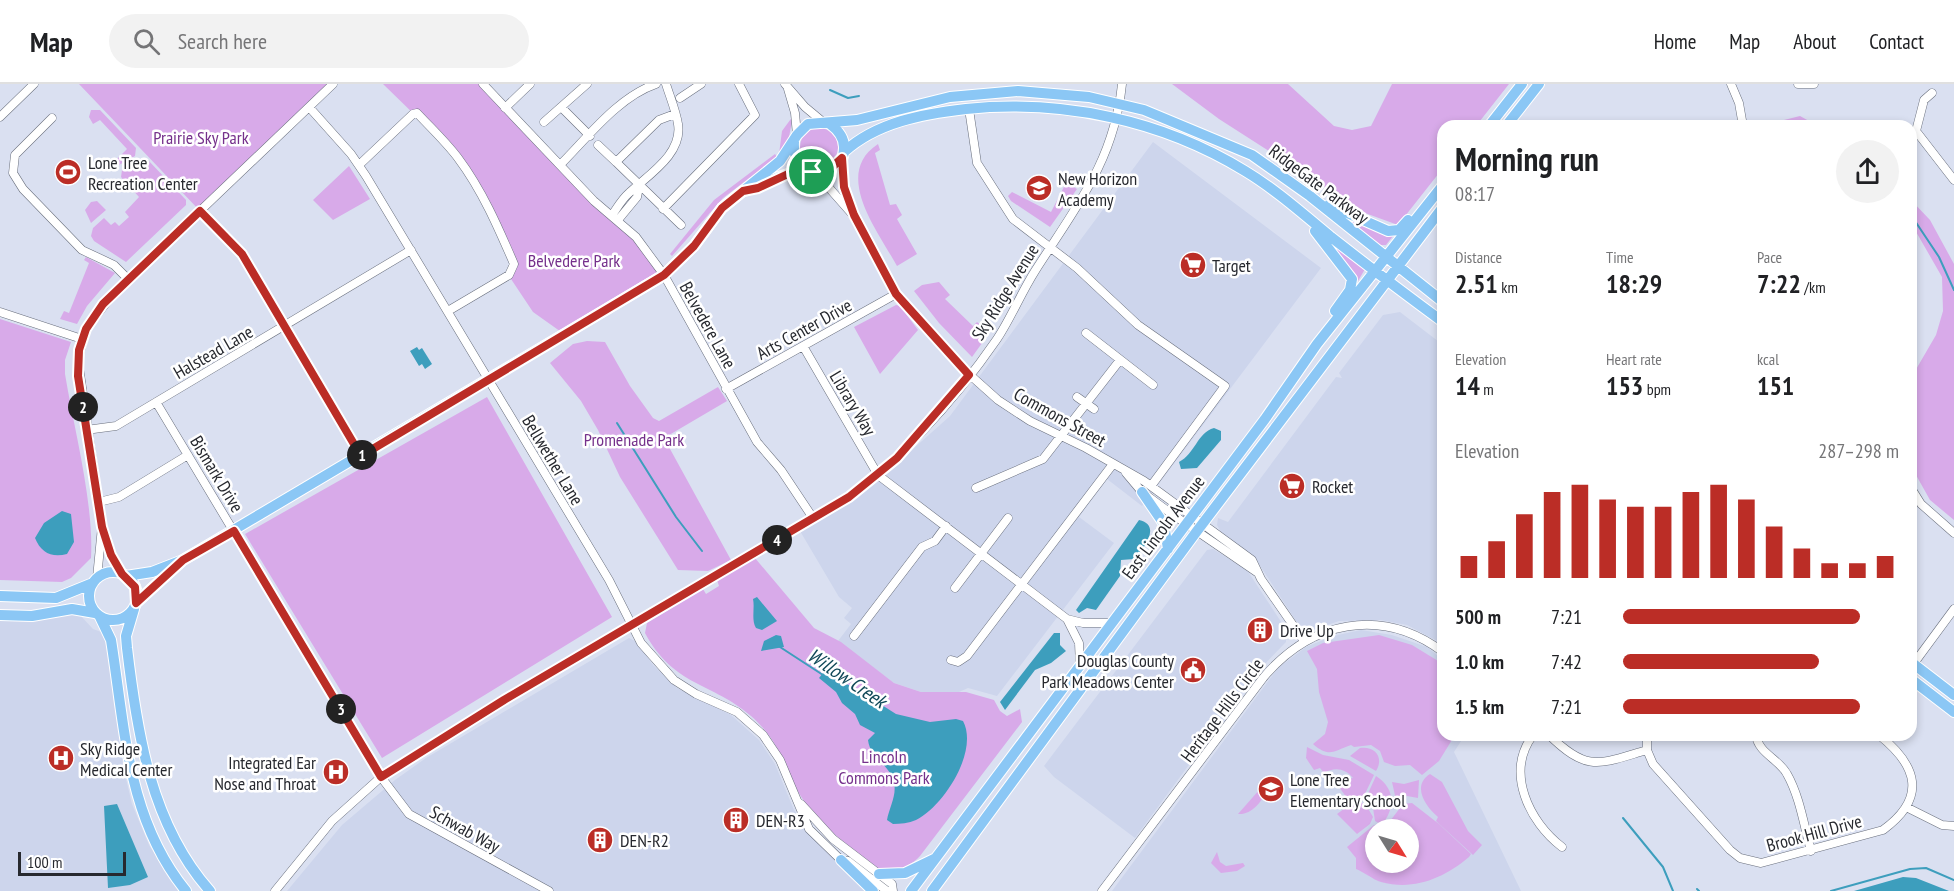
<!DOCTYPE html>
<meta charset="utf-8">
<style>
:root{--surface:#fff;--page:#f2f2f2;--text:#202124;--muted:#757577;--line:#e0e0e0;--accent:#bb2d26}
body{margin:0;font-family:"PT Sans Narrow",sans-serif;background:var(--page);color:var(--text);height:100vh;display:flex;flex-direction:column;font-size:22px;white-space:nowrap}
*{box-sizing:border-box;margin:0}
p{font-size:20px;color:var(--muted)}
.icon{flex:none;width:33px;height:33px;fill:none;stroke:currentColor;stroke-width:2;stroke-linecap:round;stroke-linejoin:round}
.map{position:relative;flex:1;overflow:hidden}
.drawer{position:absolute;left:1437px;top:36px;width:480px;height:621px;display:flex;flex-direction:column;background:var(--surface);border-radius:18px;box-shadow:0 3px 9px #0003}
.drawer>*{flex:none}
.needle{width:39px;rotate:127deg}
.fabs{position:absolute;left:1365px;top:735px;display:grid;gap:12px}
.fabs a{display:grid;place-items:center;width:54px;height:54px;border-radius:50%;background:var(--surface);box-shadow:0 3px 9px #0003;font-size:30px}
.scale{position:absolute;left:18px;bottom:15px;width:108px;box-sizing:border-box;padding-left:6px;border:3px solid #27292f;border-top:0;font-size:16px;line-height:21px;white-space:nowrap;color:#27292f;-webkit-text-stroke:4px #fff;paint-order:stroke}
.pin{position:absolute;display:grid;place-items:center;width:51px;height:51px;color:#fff;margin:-26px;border:3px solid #fff;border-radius:50%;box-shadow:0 2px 6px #0007}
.km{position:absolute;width:30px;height:30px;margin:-15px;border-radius:50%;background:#222;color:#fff;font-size:16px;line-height:30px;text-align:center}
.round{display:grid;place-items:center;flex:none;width:63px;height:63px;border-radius:32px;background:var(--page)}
.headline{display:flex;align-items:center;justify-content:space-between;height:102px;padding:0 18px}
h1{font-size:33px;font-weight:700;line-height:45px}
.metrics{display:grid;grid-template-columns:repeat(3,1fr);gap:9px;height:102px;padding:6px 18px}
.metrics div{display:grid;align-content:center}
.metrics b{font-size:26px;font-weight:700}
.metrics small{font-size:16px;font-weight:400}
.metrics p{font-size:16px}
.chart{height:168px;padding:12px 18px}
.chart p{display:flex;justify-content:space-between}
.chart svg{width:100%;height:108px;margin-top:6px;stroke:var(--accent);stroke-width:6}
ul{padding:0 18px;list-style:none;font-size:20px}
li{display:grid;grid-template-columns:96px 72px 1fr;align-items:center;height:45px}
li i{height:15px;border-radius:8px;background:var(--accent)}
header{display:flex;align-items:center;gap:36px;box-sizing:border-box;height:84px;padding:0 30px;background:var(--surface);border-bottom:2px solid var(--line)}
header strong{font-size:28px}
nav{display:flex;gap:33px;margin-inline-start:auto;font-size:21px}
.search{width:420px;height:54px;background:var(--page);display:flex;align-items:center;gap:15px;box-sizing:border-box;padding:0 21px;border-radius:33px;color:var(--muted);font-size:22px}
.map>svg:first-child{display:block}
.built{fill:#cdd5ec;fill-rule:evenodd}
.green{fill:#d8aae9}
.water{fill:#3d9ebd}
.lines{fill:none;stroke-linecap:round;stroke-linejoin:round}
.stream{stroke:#3d9ebd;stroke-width:2}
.minor-casing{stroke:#696f7d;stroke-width:9}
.major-casing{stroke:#fff;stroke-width:12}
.minor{stroke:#fff;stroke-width:8}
.major{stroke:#8bc7f5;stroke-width:10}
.route-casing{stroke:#fff;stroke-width:12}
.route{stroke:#bb2d26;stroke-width:8}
.labels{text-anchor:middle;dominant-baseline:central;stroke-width:5;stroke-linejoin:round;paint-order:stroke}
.park-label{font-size:18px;fill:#75308b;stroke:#fff}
.poi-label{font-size:18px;fill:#27292f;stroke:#fff;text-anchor:start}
.street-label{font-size:18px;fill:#27292f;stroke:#fff}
.water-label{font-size:20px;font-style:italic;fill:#114959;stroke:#fff}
</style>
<header>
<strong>Map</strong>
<div class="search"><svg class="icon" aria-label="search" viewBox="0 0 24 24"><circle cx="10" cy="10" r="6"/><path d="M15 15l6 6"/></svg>Search here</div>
<nav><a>Home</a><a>Map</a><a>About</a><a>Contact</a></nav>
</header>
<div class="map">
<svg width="1954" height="807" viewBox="0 0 1954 807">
<rect width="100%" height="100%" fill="#dae0f1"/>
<path class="built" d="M1153,58l168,126 -179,238 -35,-27 -28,38 35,26 -117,153 -29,-8 -9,4h-38l-27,-9 -56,-42 13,-17 -7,-6 8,-10 -13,-11 -39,-66 67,-41 83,-74z
M1400,228l43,33v299l-36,-19 -26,-5 -42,1 -26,9 -15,-6 -43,-66 -34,-26 -4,-7 1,-7 10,4 108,-145 6,1 -3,-5 44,-58z
M1213,465l34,21 44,67 -5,1v4l-27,28 -124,168 -81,-61 -10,-11 163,-216z
M66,528l13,2 14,15 11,4 3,6 16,127 9,38 17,41 30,46h-179v-272z
M1361,546l31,5 35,12 16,13v75h22l-11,17 67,139h-409l166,-223 28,-21 27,-11zM1376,746h32v32h-32z
M629,554l8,4 16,23 24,23 54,27 28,25 16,24 19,46 38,47 32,25 7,9h-584l55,-66 53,-45 31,-22z"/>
<path class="green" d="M79,0h254l-133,127z
M383,0h100l135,136 46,55 -100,59 -31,-22 -24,-36 5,-12 -56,-107z
M1172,0h116l46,42 18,4 19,-4 21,-42h117l-33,42h-33v42l-45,57 -33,-12 -146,-94z
M91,26h9l36,38 -1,8 -16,9 -4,-4 12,-12 -27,-29 -7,4 -4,-7z
M793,32l-4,21 -10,17 3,-23z
M1800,32l18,10h-58z
M800 63a19 19 0 1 1 38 0a19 19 0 1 1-38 0Z
M878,60l2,6 -5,3 15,52 6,-1 6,11 -5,4 20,35 -20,12c-19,-35 -65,-92 -19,-122z
M775,70l2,3 -54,41 -51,58 -2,-2 44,-54z
M138,75h9l39,41v5l-60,57 -32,-21 -3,-5 2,-8 11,-10 7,7 4,-3 4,4 10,-9 -4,-5 14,-15 -18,-20 1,-7z
M349,82l21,33 -37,21 -20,-20z
M1066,99l11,6 -27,38 -39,-26 -3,-5 4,-4 39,20z
M1911,116l19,20 24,44v256l-24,-20 -19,-34v-88l25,-43 7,-24 -1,-34 -31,-54z
M97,117l9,9 -15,13 -6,-13 6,-8z
M1349,133l44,19 -7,9h-6l-33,-26z
M1331,157l34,28 -7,12 -29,-38z
M86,173l29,16 -28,33 -10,18 -17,-5 4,-8 5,2 20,-50 -5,-3z
M939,198l11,13 -5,4 28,27 4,-4 13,10 -18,25 -33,-34 -25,-32 8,-6z
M896,221l4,1 18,24 -38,44 -26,-47z
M0,235l71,23 -6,18v14c9,55 29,129 26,184l-20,20 -9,4 -62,-2z
M587,257l18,1 25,44 23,32 6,3 59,-34 9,14 -63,37 67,122 -23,11 -30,-1 -58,-93 -22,-47 -17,-29 -31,-38 23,-19z
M487,313l125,220 -230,141 -137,-224z
M755,474l59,70 27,14 53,41 27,9h45l28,8 6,11 7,5 13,-7 2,13 -102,134c-10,11 -27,18 -42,12 -26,-20 -56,-40 -74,-67 -22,-32 -20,-56 -53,-85 -39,-34 -77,-29 -106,-83l2,-10 56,-34 3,5 13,-8 -2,-6z
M1379,551l33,10 31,19v71h12l-16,26 -17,14 -12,-10 -15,1 -11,-4 -4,-11 -9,-6 -17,2 -3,-2c-16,5 -21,14 -38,-1l12,-10 3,-12 -9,-30 -2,-23 -10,-18 16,-8z
M1307,663l16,8 26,5 25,15 -11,23 -14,3 -10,-14 4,-7 10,-2c-8,-10 -19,-11 -29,-5l-4,-5 -6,2 -8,-12z
M1360,664c16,-2 24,10 16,23l-26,-15z
M1430,690l12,8 26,49 14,14 -9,10 -37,-34 2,-4c-12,-10 -27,-31 -8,-43z
M1376,692c20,13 19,32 6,49l-7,-4 -2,-13 5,-4 -4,-4 -5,3 -4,-3z
M1419,696l-1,18 -11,-2 -11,4 -4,-18 12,2z
M1260,705l7,2c-6,11 -15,24 -29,23z
M1360,718l6,3 7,12 -3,7 -13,10 -20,-20 15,-11z
M1412,719l27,21 32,30 -2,3c-25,21 -55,34 -88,25 -9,-3 -17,-10 -25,-13v-11l-9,-11 27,-22 9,4 -7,1v32h32v-32l-24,-1 19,-25z
M1217,768l3,10 6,4 17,-3 2,3 -8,5 -16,2 -10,-10z"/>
<path class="water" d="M417,263l2,3 3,-2 10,16 -7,5 -3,-5 -3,2 -9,-15z
M1214,344l7,3v9l-24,28 -16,1 -2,-7c16,-8 18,-29 35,-34z
M62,427l9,3 3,28 -7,12c-15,4 -26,-1 -32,-16l9,-15z
M1139,436c23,5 5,29 -5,39l-13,1 -1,16 -24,34 -9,-2 -8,5 -3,-3z
M757,513l20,24 -15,9 -6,-2c-5,-8 -1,-20 -3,-29z
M1054,549h6v12l6,6 -15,12 -16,7 -30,40 -5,-8z
M776,551l5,1 3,11 -23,4 3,-10z
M823,589l32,15 41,26 34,8 26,-3 7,2c16,30 -19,85 -47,99 -7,3 -16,4 -23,4l-6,-4c2,-12 10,-25 7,-37 -3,-18 -24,-24 -26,-43l7,-7 -15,-8 -5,-11 -13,-11 -6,-11 -17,-14z
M117,720l31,73 -18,8 -22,3 -4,-82z
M1903,793l13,1 33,13h-95z"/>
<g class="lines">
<path class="stream" d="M830,6l18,8 11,-2
M1795,37l7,5
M1911,131l28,42 15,33
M617,339l59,94 26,34
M780,563l43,28
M1623,734l40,49 10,24
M1697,805l2,2
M1831,807l79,-22 16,-1 28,12"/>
<defs>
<path id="minor" d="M483,0l111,117 42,36 28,38 93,167 24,28 32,48
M785,0l20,23 18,15
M1731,0l8,19 4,23
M1798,0h16
M788,5l7,24 2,22
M1932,9l-8,7 -8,31 38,49
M680,14l21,-14
M309,23l42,47 15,22 243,404 32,63 33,37 22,14 41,18 26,23 17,25 29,69 32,31 7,1 39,30h5
M561,23l29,29
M505,24l25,-24
M969,25l8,54 36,56 64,49 61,57 87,61 -74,100
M0,33l34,-33
M52,34l-37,37 -2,18 10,16 59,61 32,15 14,14
M544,38l43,-38
M598,61l18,17 43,-42 16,-6
M842,74l2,29 9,28 43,79 64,72 38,34 32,21 56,27 58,33 108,79 9,19 43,62
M616,78l65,63
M359,81l54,-51 4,-1c14,15 29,29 41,45 24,32 40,69 56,106l-5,11 -61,36
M560,81c28,-28 58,-68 96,-81
M816,89l37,42
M663,125l92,-94 -16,-31
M200,127l42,43 119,202
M612,131c5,-7 10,-16 17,-22 19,-18 54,-39 49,-69 -2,-13 -8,-27 -12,-40
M618,136l19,-23 2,-10
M0,228l82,27
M1086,249l67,52
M803,262l75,129 189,144 16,4h29
M726,305l170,-95
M1077,313l17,12
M156,318l225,375 28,37 140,77
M86,346l30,-4 295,-176
M1126,389l16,19 27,20 89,61
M976,404l67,-29 77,-99
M1911,404l10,16 33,29
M99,418l20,-5 69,-42
M104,450l7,21 11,19
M97,494l5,-51 -24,-167 8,-31 27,-35 220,-210
M955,504l53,-70
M1067,535l12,24 1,22
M854,552l68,-89 13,-6 11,-15
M951,576l7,2 9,-6 146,-192
M1912,582l42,-57
M1533,651c-28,37 -4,87 29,112
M1549,651c39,38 50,29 98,15
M1647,651v15l6,14 77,86 10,8 21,5 122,-33c44,-32 35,-64 -4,-95
M1756,651c2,18 23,24 31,39 13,23 17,52 24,77
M801,720l32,35 59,45 1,7
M1908,724l34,17 12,1
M275,807l57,-70 49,-44 124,-77 327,-193c63,-39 123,-107 165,-168 14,-21 24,-46 38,-68 40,-63 79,-109 87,-187
M1102,807l161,-213c48,-57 118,-72 180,-26"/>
<path id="major" d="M1489,42l33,-42
M1506,42l33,-42
M794,58c-1,15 5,24 18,30
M844,68c33,-30 79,-38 122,-43 96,-10 196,11 279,62 30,18 58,43 86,66 37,29 74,57 112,85
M743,107c17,-3 29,-13 45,-17 19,-5 57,6 56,-27 0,-10 -6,-17 -14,-23
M1329,121l59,26 11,-1 9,-10
M1315,147l37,48 -2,11 -15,21
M1142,408l22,32 4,25
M89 512a24 24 0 1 1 48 0a24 24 0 1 1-48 0Z
M126,492l26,-4 31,-12
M0,512l56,2 37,-15
M136,519l47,-43 481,-285 30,-29 28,-38 58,-47 17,-26 11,-11 49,-4 93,-23 68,-6 71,6 55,13 108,45 58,41 133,106
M134,525l-8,27 1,12c10,85 24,177 83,243
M0,531l32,1 40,-7 23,4
M100,533l11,23c14,88 16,179 75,251
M1911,578l43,33
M1911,595l43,33
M841,776l32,31
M879,790l26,-1 29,-14
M911,807l354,-472 52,-75 126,-159
M932,807l265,-360 246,-324"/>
</defs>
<use href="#minor" class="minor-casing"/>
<use href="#major" class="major-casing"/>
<use href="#minor" class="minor"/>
<use href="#major" class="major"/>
</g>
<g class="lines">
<defs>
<path id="route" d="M842,74l2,29 10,28 42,79 73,81 -72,83 -48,39 -345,203 -123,77 -147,-246 -51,29 -47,43 -1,-16 -13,-13 -11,-19 -9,-28 -24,-151 1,-26 7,-21 17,-25 97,-93 42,43 119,202 303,-181 30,-29 28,-38 21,-17 15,-3 30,-14 40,-3z"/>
</defs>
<use href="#route" class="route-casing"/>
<use href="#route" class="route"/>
</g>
<defs>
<symbol id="stadium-disc" viewBox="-11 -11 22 22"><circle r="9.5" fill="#bb2d26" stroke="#fff"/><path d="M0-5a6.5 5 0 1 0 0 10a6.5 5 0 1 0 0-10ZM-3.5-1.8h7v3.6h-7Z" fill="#fff"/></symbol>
<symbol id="school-disc" viewBox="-11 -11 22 22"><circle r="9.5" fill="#bb2d26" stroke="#fff"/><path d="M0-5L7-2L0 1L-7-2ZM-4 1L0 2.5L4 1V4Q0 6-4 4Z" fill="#fff"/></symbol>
<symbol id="supermarket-disc" viewBox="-11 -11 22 22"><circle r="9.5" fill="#bb2d26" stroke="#fff"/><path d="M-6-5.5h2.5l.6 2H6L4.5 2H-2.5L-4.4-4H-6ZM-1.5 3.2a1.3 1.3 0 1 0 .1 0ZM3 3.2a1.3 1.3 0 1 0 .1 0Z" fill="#fff"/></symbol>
<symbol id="building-disc" viewBox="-11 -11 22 22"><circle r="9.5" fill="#bb2d26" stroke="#fff"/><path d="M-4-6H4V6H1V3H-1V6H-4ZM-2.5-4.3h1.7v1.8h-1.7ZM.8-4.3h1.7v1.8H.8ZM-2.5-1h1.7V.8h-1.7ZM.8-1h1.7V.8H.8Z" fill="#fff"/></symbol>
<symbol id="civic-disc" viewBox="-11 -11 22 22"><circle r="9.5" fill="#bb2d26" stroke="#fff"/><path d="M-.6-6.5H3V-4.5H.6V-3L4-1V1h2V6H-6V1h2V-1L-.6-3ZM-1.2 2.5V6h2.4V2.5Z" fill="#fff"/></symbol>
<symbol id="hospital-disc" viewBox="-11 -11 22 22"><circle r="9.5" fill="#bb2d26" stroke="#fff"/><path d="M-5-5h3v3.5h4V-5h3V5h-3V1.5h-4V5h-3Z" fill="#fff"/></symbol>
</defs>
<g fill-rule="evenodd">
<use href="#stadium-disc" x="53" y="73" width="30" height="30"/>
<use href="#school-disc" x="1024" y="89" width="30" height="30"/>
<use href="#supermarket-disc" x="1178" y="166" width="30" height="30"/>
<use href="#supermarket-disc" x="1277" y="387" width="30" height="30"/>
<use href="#building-disc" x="1245" y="531" width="30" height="30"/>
<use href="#civic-disc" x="1178" y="571" width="30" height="30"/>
<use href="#hospital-disc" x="46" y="659" width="30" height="30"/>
<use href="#hospital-disc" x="321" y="673" width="30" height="30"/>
<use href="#school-disc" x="1256" y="690" width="30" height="30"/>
<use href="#building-disc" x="721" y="721" width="30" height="30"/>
<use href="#building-disc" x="585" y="741" width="30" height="30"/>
</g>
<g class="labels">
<g class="park-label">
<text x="201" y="53">Prairie Sky Park</text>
<text x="574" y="176">Belvedere Park</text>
<text x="634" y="355">Promenade Park</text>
<text x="884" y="672">Lincoln<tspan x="884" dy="21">Commons Park</tspan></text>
</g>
<g class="poi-label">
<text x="88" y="78">Lone Tree<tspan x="88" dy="21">Recreation Center</tspan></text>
<text x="1058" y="94">New Horizon<tspan x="1058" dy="21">Academy</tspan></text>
<text x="1212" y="181">Target</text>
<text x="1312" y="402">Rocket</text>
<text x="1280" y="546">Drive Up</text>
<text x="1174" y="576" text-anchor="end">Douglas County<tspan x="1174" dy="21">Park Meadows Center</tspan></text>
<text x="80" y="664">Sky Ridge<tspan x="80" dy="21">Medical Center</tspan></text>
<text x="316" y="678" text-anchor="end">Integrated Ear<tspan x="316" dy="21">Nose and Throat</tspan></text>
<text x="1290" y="695">Lone Tree<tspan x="1290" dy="21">Elementary School</tspan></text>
<text x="756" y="736">DEN-R3</text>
<text x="620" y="756">DEN-R2</text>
</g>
<g class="street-label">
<text transform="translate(1319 100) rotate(37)">RidgeGate Parkway</text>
<text transform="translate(1005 208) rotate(-58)">Sky Ridge Avenue</text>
<text transform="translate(708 241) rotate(61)">Belvedere Lane</text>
<text transform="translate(804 245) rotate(-29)">Arts Center Drive</text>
<text transform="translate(213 268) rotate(-30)">Halstead Lane</text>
<text transform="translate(853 319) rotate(59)">Library Way</text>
<text transform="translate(1060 333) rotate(29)">Commons Street</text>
<text transform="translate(553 376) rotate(59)">Bellwether Lane</text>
<text transform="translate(217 390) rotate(59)">Bismark Drive</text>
<text transform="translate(1163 443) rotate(-53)">East Lincoln Avenue</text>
<text transform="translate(1222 626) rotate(-53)">Heritage Hills Circle</text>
<text transform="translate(465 745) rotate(29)">Schwab Way</text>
<text transform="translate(1814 749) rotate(-15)">Brook Hill Drive</text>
</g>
<g class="water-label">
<text transform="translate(847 594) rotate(34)">Willow Creek</text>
</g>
</g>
</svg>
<div class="fabs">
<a><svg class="needle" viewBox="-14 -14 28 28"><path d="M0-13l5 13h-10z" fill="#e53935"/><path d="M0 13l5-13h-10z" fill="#757577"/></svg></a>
</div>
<div class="scale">100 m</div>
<div class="pin" style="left:812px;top:88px;background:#1e9e55"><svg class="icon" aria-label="arrive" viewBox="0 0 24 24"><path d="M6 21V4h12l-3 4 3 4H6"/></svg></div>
<b class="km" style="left:362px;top:371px">1</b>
<b class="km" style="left:83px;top:323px">2</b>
<b class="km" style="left:341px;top:625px">3</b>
<b class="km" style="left:777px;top:456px">4</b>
<section class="drawer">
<div class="headline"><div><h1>Morning run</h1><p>08:17</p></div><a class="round"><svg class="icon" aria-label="share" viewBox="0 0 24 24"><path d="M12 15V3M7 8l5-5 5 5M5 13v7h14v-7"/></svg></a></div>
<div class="metrics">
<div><p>Distance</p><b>2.51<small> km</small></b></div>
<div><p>Time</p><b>18:29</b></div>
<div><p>Pace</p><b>7:22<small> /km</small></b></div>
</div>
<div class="metrics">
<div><p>Elevation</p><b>14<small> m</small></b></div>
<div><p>Heart rate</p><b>153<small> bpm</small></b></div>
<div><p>kcal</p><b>151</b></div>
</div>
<div class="chart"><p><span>Elevation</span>287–298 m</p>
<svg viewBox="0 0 160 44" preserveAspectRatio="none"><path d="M5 44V35M15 44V29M25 44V18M35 44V9M45 44V6M55 44V12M65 44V15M75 44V15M85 44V9M95 44V6M105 44V12M115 44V23M125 44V32M135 44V38M145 44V38M155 44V35"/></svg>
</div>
<ul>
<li><b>500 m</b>7:21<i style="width:86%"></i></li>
<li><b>1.0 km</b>7:42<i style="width:71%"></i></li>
<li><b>1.5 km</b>7:21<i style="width:86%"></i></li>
</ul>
</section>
</div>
